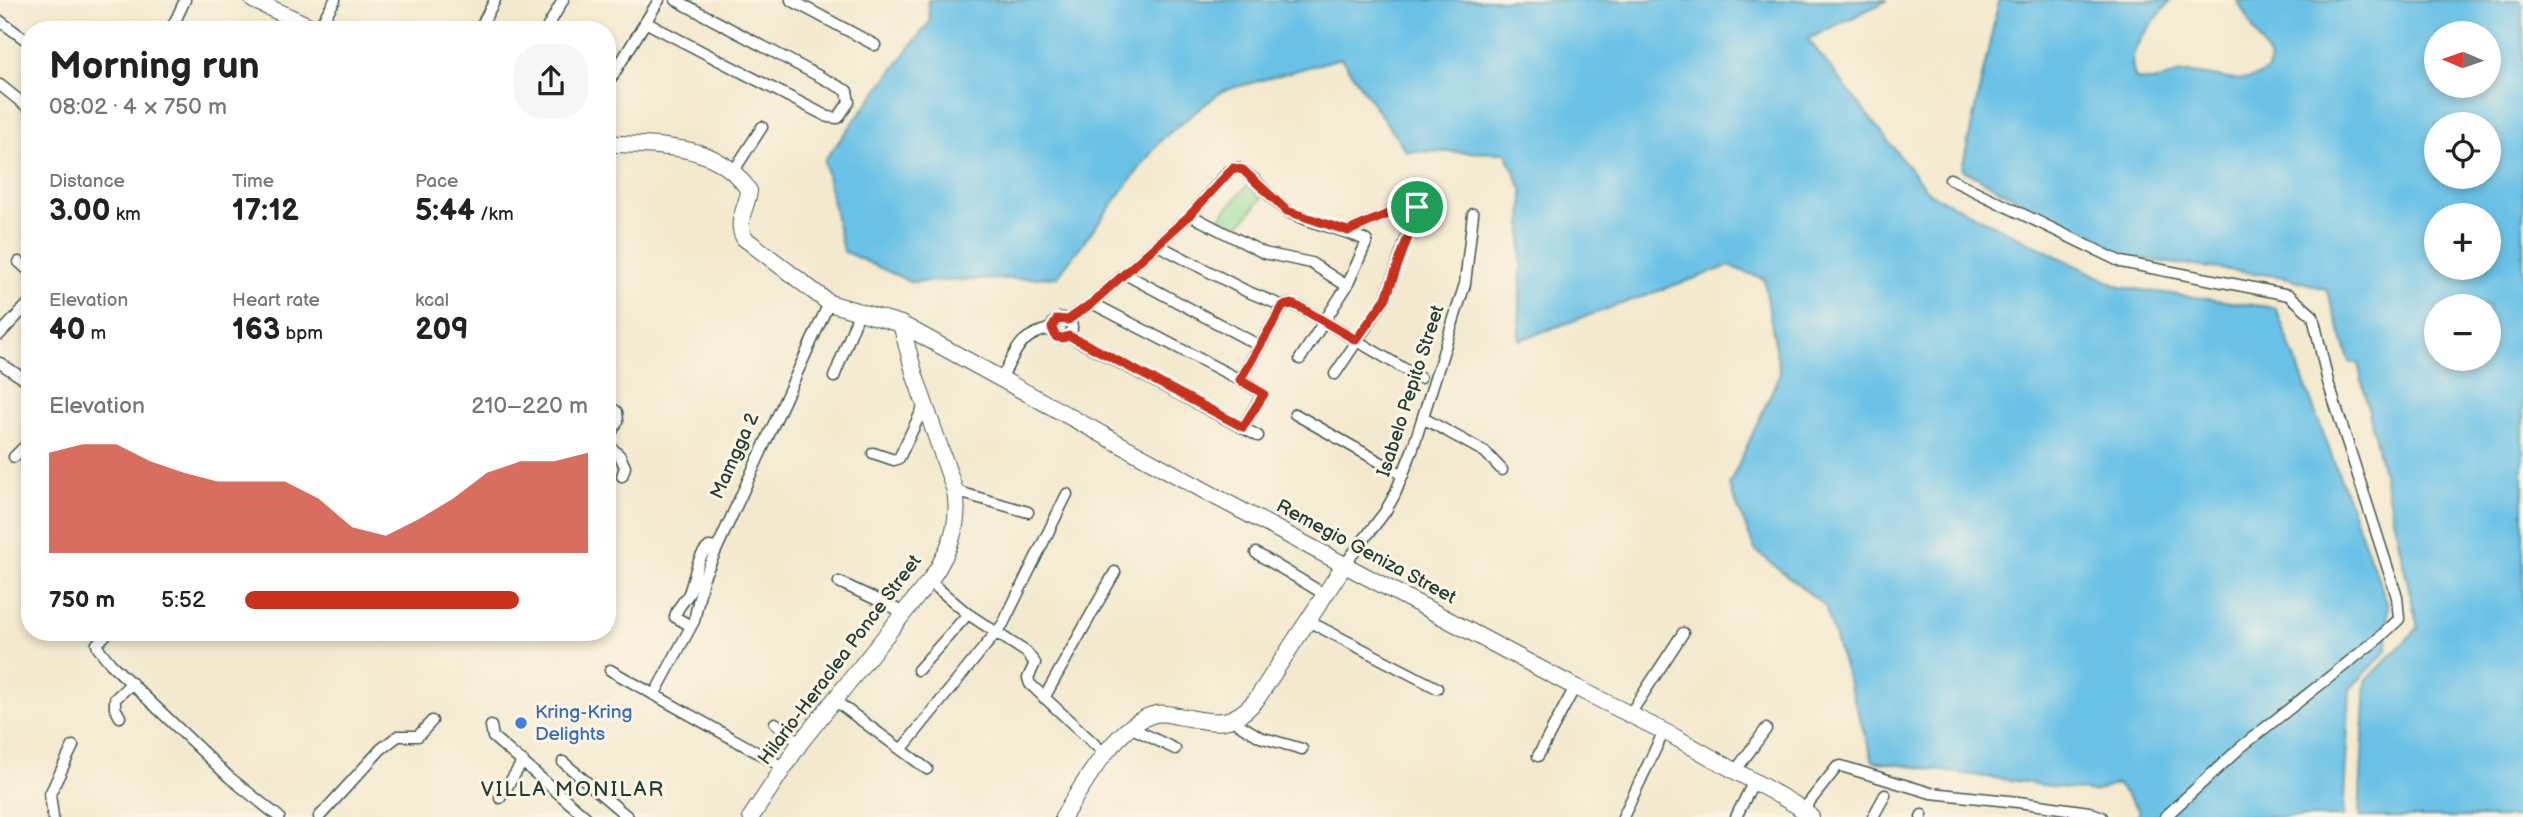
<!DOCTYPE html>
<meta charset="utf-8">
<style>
:root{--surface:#fff;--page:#f6f6f6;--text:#222;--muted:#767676;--accent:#c8321e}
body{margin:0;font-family:"Balsamiq Sans",sans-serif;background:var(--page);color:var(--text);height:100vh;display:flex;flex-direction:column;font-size:26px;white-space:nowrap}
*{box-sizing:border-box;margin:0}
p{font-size:23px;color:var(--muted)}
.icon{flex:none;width:38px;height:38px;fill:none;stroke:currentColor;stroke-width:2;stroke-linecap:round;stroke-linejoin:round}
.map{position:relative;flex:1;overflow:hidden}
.side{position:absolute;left:21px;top:21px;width:595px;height:620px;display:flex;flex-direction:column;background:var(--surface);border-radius:28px;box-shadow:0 4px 10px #0003}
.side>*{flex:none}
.needle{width:46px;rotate:272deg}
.tools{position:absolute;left:2424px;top:21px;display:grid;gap:14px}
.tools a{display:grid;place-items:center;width:77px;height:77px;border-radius:50%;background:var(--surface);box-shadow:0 4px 10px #0003;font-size:35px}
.pin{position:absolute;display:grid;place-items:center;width:60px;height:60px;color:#fff;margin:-30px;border:4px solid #fff;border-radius:50%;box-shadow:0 2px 7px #0007}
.round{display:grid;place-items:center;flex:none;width:74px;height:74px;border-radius:28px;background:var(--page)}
.summary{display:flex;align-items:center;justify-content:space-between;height:119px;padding:0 28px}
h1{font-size:38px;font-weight:700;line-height:52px}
.metrics{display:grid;grid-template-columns:repeat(3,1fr);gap:10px;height:119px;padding:7px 28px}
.metrics div{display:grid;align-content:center}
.metrics b{font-size:30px;font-weight:700}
.metrics small{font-size:19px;font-weight:400}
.metrics p{font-size:19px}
.chart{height:196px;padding:14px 28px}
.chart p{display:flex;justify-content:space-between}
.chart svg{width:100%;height:126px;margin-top:7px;fill:var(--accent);opacity:.7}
ul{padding:0 28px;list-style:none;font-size:23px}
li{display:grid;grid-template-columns:112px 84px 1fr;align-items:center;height:52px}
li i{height:18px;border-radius:9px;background:var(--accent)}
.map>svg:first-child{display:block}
.green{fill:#90d892;stroke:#588a63;stroke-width:2}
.water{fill:#69c1e6;stroke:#447f8d;stroke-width:2;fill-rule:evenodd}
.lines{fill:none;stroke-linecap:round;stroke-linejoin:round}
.street-casing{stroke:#3f574b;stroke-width:13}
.secondary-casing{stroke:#3f574b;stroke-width:18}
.street{stroke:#fff;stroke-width:10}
.secondary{stroke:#fff;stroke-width:16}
.route-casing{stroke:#fff;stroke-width:14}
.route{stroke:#c8321e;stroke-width:9}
.shop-dot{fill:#3f7fe0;stroke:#fcf5e5;stroke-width:2.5}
.labels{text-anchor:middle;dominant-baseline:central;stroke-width:6;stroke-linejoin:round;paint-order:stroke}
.street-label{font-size:19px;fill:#1f3d34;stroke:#fcf5e5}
.shop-label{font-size:19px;fill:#366cbe;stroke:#fcf5e5;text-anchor:start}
.neighbourhood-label{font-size:21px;letter-spacing:2px;fill:#1f3d34;stroke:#fcf5e5}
</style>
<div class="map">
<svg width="2523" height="817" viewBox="0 0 2523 817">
<rect width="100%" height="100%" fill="#fcf5e5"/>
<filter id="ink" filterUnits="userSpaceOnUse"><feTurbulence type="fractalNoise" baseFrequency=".0143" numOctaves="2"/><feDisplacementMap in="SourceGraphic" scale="14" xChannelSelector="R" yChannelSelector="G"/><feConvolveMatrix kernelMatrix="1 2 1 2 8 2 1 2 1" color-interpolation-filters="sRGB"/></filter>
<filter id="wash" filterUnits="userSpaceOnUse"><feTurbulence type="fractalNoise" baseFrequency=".00686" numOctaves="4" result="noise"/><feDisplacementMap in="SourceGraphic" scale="28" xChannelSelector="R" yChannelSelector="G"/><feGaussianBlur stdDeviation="1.57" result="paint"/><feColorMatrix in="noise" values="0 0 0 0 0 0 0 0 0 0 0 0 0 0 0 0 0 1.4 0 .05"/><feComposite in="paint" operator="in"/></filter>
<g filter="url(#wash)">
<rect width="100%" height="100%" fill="#f3e9ce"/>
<path class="green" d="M1247,185l15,13 -27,33 -16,-13z"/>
<path class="water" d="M928,0h960l-80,39 121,154 191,94 156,21 112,297 -1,46 -37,38 -7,128h-204l-1,-8 -21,-25 -24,8 -220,-31 -48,-155 -70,-56 -26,-65 51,-111 -16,-95 -35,-13 -210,74 4,-149 -17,-38 -100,-2 -65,-93 -119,33 -60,48 -105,138 -146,5 -68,-31 -19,-90 106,-140z
M1999,0h171c-14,24 -49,47 -34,79 24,6 27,-4 48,-6 32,-2 53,18 84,-3l2,-11 -33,-59h283l3,7v810h-164l7,-136 52,-53 -60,-265 -8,-1 -24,-73 -41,-12 -123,-15 -46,-8 -154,-85zM2436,33h52v53h-52zM2436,124h52v53h-52zM2436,215h52v53h-52zM2436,306h52v53h-52z"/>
</g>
<g filter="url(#ink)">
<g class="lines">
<defs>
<path id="street" d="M791,0l84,45
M0,21l30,22
M645,22l183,95 10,1 11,-16 -2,-11 -171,-91
M171,30l14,-30
M317,30l18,-30
M479,30l16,-30
M546,30l17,-30
M0,85l30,24
M607,85l52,-85
M733,172l29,-45
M1950,179l171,83 168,33 24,21 15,66 69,215 2,22 -20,19 -138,109 -76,70
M1190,215l74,38 47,10 36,23
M1158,245l88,46 37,15 8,-2 10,4 119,70
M19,262l11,10
M1125,274l135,72
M1092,303l148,77 23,14 -20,33
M1052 328a10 10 0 1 1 20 0a10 10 0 1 1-20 0Z
M1068,320l24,-17 98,-88 39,-44 9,-3c21,10 32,33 51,44 21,12 53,16 78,29l-20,45 -47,73
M0,334l30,-32
M1069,336l189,100
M0,363l30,20
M1335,374l51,-76 31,-91 -3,-3 -5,1 -61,26
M834,377l25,-64
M1001,379c17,-30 15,-42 51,-51
M1240,380l43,-74
M607,404l10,8 1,9 -11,19
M1295,414l108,61
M1423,418l62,34 17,18
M607,443l13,13 5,11 -3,9
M873,453l21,7 5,-2 26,-54
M14,457l16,-16
M955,491l73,21
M1256,553l68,41
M1345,564l40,-52 10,-18 17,-43 53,-167 8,-70
M929,581l39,33 58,38 9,11 -7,15 2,6 74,69
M839,582l66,31
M1308,621l129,67
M691,626l-16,-9c1,-9 10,-16 14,-24 6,-15 7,-36 20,-46l8,1
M108,632l-11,12 1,4 13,16 118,113 50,40
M610,670l173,97
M918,670l50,-56
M654,695l40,-74 9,-42 126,-276
M1044,698l71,-126
M834,700l93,69
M1630,714l53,-81
M120,717l-5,-9v-9l17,-16
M1232,720l28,17 42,12
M775,723l25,20
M491,726l2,11 93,80
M1132,728l43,21
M901,750l102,-126 64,-130
M1538,756l37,-69
M563,762l65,55
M1736,770l30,-41
M500,798l23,-37
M1803,810l34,-43 4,-1 90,27 87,9 71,10 13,5
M53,817l-3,-23 23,-48
M319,817l62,-68 17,-13h20l14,-15
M1623,817l41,-86
M1736,817l18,-36
M1873,817l12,-22
M1921,817l1,-2"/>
<path id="secondary" d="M253,0l65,30
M607,143c52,5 110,-3 142,48 -2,17 -14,30 -5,47l85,65 72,21 317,174 357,189 98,49 123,69 15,12
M751,817l49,-74 131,-164c18,-27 30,-55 24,-88l-40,-115 -14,-52
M1063,817c19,-31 55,-95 93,-103 7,-2 15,1 22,2 35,6 52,14 78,-16l89,-136"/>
</defs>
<use href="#street" class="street-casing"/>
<use href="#secondary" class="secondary-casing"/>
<use href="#street" class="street"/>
<use href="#secondary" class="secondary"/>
</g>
</g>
<g class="lines" filter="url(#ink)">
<defs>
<path id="route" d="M1233,168l10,2 44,41 61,20 61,-26 5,-1 4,5 -32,89 -30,42 -55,-32 -9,-4 -9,2 -43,74 24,14 -21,33 -159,-84 -15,-7 -6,2 -7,-1 -4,-9 5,-9 11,1 24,-17 98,-88z"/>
</defs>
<use href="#route" class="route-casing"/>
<use href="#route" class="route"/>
</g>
<circle class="shop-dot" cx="521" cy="723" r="7"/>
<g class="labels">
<g class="street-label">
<text transform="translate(1411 391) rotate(-72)">Isabelo Pepito Street</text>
<text transform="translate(735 456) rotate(-66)">Mamgga 2</text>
<text transform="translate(1366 552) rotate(28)">Remegio Geniza Street</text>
<text transform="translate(840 660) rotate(-53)">Hilario-Heraclea Ponce Street</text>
</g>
<g class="shop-label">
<text x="535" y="712">Kring-Kring<tspan x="535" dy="22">Delights</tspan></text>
</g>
<g class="neighbourhood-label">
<text x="573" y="789">VILLA MONILAR</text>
</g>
</g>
</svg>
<div class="tools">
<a><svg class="needle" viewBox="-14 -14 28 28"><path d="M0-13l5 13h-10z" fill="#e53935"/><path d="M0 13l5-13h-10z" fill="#767676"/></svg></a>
<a><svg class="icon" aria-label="locate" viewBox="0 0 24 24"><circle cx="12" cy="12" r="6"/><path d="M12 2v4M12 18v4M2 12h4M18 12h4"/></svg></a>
<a>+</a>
<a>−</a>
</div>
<div class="pin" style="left:1417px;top:207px;background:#1e9e55"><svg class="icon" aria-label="arrive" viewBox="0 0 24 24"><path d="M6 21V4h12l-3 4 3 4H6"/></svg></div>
<section class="side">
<div class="summary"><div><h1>Morning run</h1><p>08:02 · 4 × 750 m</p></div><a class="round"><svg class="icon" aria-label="share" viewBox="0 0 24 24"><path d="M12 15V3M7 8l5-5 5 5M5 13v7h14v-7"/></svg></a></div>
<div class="metrics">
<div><p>Distance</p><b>3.00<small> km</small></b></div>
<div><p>Time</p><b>17:12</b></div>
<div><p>Pace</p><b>5:44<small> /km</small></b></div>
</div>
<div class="metrics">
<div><p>Elevation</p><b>40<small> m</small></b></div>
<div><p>Heart rate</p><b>163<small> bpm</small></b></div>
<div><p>kcal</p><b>209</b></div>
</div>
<div class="chart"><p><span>Elevation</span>210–220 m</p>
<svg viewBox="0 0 160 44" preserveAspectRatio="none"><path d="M0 44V9L10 6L20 6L30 12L40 16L50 19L60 19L70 19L80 25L90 35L100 38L110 32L120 25L130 16L140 12L150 12L160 9V44z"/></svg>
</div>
<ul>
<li><b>750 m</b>5:52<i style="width:80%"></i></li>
</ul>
</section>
</div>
